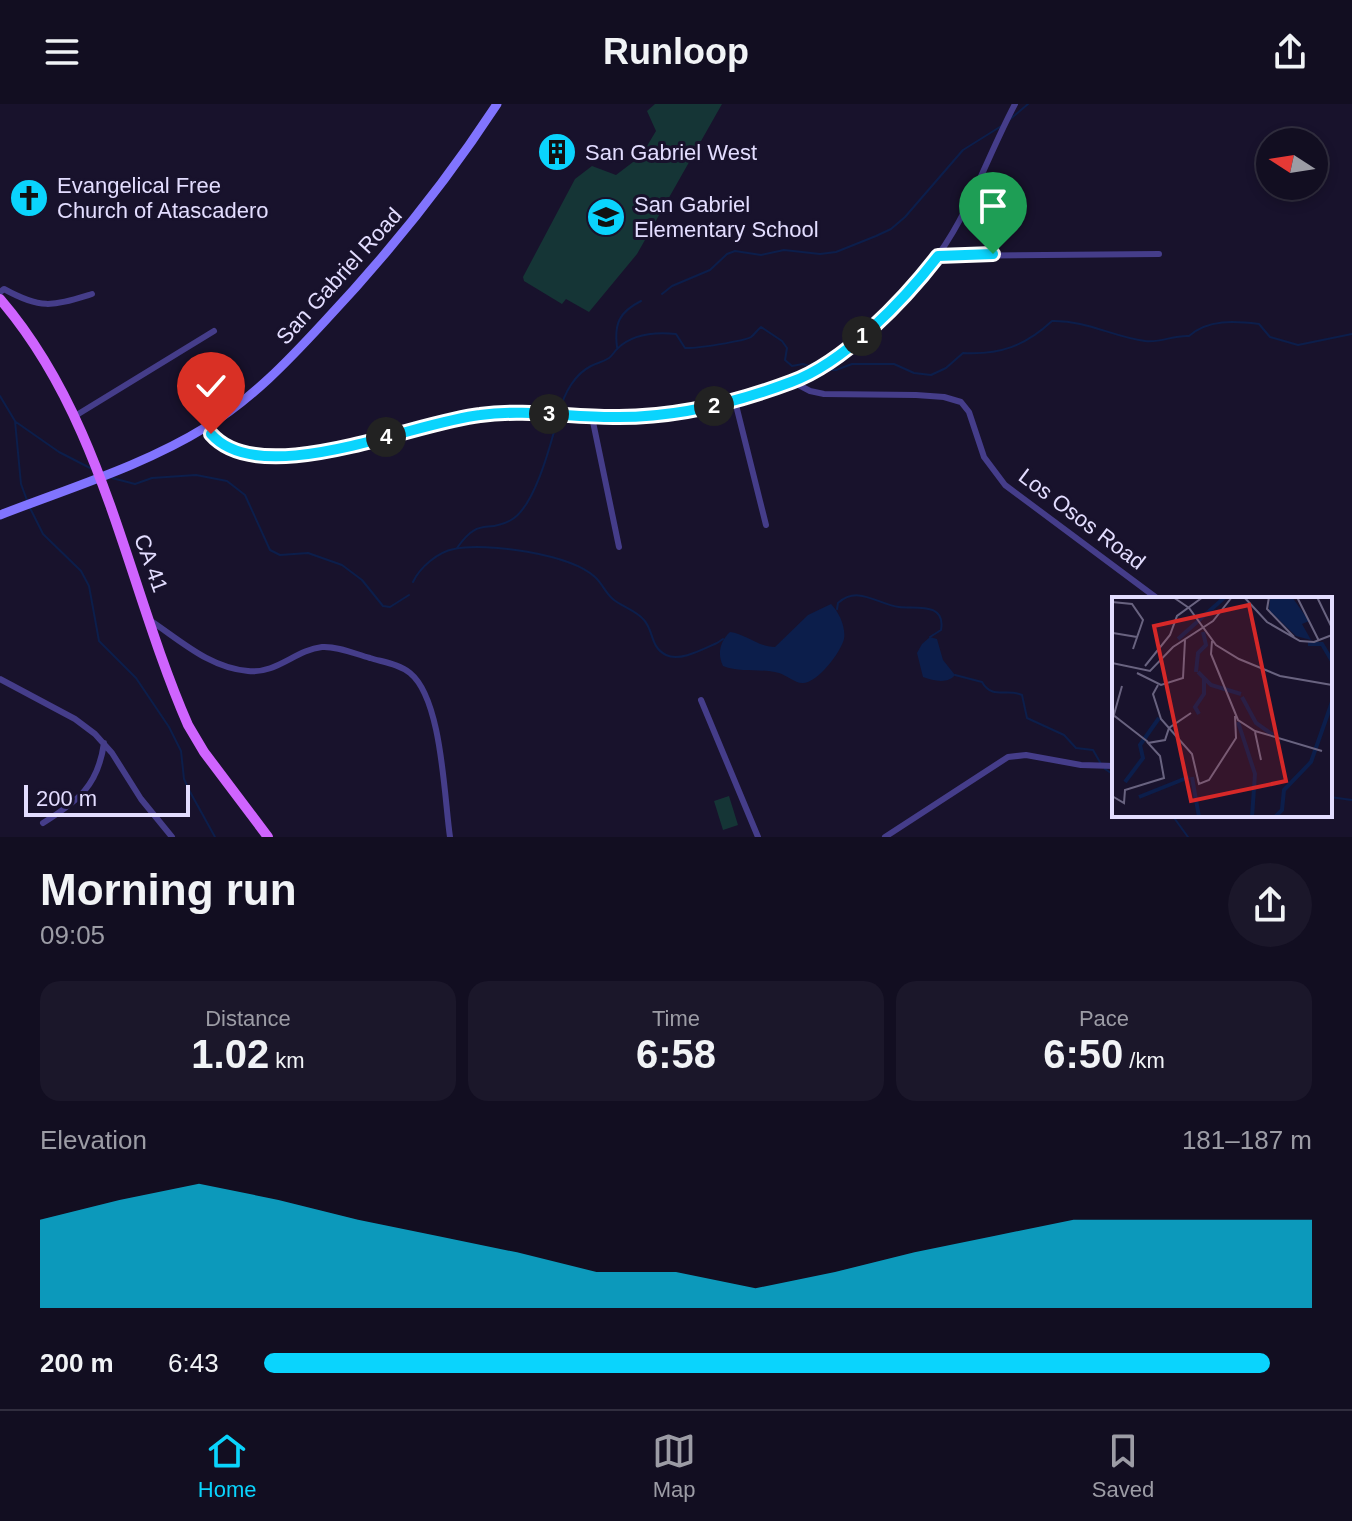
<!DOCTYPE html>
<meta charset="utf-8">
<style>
:root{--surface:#120e21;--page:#1b172a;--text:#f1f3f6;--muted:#9c9ca5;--line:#312e3f;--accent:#0ad4fd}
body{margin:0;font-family:Helvetica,sans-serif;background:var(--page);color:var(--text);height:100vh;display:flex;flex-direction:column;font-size:30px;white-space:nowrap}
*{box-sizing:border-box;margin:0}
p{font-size:26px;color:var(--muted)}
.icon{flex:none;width:44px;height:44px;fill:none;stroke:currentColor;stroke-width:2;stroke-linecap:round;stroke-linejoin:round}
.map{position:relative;height:733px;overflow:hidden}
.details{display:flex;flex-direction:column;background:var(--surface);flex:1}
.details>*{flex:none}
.needle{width:52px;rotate:282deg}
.buttons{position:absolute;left:1256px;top:24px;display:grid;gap:16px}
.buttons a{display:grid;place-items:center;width:72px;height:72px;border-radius:50%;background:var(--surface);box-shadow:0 4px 12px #0003,0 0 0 2px var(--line);font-size:40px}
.scale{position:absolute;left:24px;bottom:20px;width:166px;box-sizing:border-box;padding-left:8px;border:4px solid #e3ddff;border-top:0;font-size:22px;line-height:28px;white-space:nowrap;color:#e3ddff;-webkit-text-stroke:6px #18122c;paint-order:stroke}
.pin{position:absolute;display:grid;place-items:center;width:68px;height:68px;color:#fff;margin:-82px -34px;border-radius:50% 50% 50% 0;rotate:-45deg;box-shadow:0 0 8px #0007}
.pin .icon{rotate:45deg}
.km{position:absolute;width:40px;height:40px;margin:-20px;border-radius:50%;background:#222;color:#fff;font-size:22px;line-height:40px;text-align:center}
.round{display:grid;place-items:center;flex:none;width:84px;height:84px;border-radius:42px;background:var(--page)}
.headline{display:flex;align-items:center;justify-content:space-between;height:136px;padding:0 40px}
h1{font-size:44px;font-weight:700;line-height:60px}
.stats{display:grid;grid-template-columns:repeat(3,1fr);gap:12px;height:136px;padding:8px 40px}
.stats div{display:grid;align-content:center;border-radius:20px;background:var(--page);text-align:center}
.stats b{font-size:40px;font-weight:700}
.stats small{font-size:22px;font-weight:400}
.stats p{font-size:22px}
.chart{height:224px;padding:16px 40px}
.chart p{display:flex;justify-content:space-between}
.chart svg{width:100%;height:144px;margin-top:8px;fill:var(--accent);opacity:.7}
ul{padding:0 40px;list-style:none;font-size:26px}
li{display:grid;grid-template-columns:128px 96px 1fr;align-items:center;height:60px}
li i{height:20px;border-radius:10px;background:var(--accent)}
header{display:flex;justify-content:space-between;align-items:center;height:104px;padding:0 40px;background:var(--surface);font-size:36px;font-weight:700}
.tabs{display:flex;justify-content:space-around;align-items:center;height:112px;border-top:2px solid var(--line);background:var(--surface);font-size:22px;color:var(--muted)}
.tabs a{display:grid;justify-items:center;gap:4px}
.tabs .selected{color:var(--accent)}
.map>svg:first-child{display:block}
.green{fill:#153536}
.water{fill:#0c1e4b}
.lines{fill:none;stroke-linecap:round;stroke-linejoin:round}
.stream{stroke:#0c1e4b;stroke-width:2}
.street{stroke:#453d8a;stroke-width:6}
.secondary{stroke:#8174fe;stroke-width:9}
.primary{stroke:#cf64fe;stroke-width:10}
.route-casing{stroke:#fff;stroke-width:16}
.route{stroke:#0ad4fd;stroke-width:10}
.labels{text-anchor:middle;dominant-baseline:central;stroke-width:6;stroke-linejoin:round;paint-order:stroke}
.poi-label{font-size:22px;fill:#e3ddff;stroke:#18122c;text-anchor:start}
.street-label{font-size:22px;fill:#e3ddff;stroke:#18122c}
.inset-river{fill:none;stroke:#0c1e4b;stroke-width:4}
.inset-road{fill:none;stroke:#696380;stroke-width:2}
.view{fill:#d62828;fill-opacity:0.15;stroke:#d62828;stroke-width:4}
.inset-edge{fill:none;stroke:#e3ddff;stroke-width:4}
</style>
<header><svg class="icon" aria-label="menu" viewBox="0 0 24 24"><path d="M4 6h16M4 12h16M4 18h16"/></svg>Runloop<svg class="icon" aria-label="share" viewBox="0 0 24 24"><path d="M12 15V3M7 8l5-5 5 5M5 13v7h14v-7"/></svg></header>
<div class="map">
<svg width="1352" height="733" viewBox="0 0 1352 733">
<rect width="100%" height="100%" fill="#18122c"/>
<path class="green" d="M655,0h67l-85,150 -48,58 -23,-13 -4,5 -38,-23 -1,-4 52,-98 17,-13 24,9 25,-19 15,-25 -9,-20z
M729,692l9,29 -15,5 -9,-29z"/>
<path class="water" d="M831,500c8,8 15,23 13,35 -3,13 -27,45 -42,44 -7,0 -16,-8 -23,-10 -19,-5 -38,0 -56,-7 -6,-12 -3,-25 7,-34 16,2 28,15 45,15l33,-32z
M930,533l7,2 6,21 12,15c-7,9 -21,6 -32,2l-6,-24 5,-9z"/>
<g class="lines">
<path class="stream" d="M1008,17l20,-17
M662,190l10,-8 38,-16 17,-16 8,-3 26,4 23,-5 36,4 16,-2 40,-16 15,-7 14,-12 58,-67 40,-25
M617,243c-3,-23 2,-35 24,-46
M818,265l18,1 16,-6h42l20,9 17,2 15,-7 17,-15c37,2 62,-7 89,-32 34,-1 61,16 93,20 16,2 28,-6 44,-5 19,-17 46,-15 70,-12l11,13 28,8 54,-11
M0,292l15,25 6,63 7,19
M560,307c4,-18 15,-37 31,-45 6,-3 12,-4 18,-8 3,-2 5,-6 8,-9 15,-15 39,-17 59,-15l9,14c8,1 60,-7 66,-11 4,-3 6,-7 10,-10l21,14 5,7 -2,12 7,6 11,-2 9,3
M16,318l43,30 33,17
M112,374l23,6 17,-6 44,-3 31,6 18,14 25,55 10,5 28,-2 34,12 20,15 21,26 7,1 19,-12
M30,404l13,26 38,37 8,15 10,55 37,37 33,49 12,24 3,28 5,11 26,47
M457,444c22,-32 29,-14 54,-28 24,-13 40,-77 47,-103
M413,478c7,-15 25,-30 41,-33 32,-7 116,5 141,28 7,6 11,17 19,23 9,7 23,11 30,20 10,11 6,27 22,35 14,7 37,-6 51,-12l6,-4
M837,505l1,-6c20,-18 39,1 61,4 17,2 47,-5 42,23l-11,7
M955,571l27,7c10,18 26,6 40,13l5,23 37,17 12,13 17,2 8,14
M1105,665l9,6
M1330,693l22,3
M1172,711l16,22"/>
<path class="street" d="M938,152l221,-2
M0,188l4,-3c38,21 48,17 88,5
M793,278l17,9 14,3 92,1 28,2 17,5 8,10 15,45 21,28 153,114
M735,297l31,124
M75,312l139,-85
M592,313l27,130
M206,323c43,69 211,-6 276,-13 42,-4 85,2 128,3 73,1 158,-16 219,-57 58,-39 106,-89 137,-152 17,-34 31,-70 49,-104
M151,517c30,20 59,47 97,50 29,3 47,-21 74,-24 16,-1 33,7 48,11 13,4 29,6 40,15 32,26 34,123 40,164
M0,575l75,40 20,15 17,19 29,46 31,38
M701,596l57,137
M43,719c35,-22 55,-37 61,-80
M885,733l123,-80 18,-2 55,10 33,1"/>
<path class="secondary" d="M0,411c69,-27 143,-49 206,-88 46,-28 82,-66 118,-105 64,-68 122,-140 173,-218"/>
<path class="primary" d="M0,195c104,121 126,284 188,426l16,27 64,85"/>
</g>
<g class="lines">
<defs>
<path id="route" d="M211,330c50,57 203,-12 269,-19 44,-6 89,2 133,2 61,1 122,-14 178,-35 53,-19 113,-82 147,-126l55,-2"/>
</defs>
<use href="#route" class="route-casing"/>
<use href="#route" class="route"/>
</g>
<defs>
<symbol id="building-disc" viewBox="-11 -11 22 22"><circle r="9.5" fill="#0ad4fd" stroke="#18122c"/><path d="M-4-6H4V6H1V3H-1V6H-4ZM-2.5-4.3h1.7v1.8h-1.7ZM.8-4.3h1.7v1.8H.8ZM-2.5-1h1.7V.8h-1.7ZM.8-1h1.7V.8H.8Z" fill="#111"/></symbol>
<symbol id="church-disc" viewBox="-11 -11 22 22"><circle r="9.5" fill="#0ad4fd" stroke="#18122c"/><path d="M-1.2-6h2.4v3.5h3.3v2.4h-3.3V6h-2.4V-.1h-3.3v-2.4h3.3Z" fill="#111"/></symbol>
<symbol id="school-disc" viewBox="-11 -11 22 22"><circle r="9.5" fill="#0ad4fd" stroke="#18122c"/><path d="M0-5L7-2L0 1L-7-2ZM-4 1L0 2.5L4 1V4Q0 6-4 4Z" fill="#111"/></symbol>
</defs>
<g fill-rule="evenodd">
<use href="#building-disc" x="535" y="26" width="44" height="44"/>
<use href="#church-disc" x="7" y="72" width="44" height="44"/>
<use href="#school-disc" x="584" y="91" width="44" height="44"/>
</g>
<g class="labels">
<g class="poi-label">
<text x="585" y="48">San Gabriel West</text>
<text x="57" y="81">Evangelical Free<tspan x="57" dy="25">Church of Atascadero</tspan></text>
<text x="634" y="100">San Gabriel<tspan x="634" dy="25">Elementary School</tspan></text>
</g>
<g class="street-label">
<text transform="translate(339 172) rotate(-48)">San Gabriel Road</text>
<text transform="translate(1082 415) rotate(37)">Los Osos Road</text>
<text transform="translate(151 459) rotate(70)">CA 41</text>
</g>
</g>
<g transform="translate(1112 493)">
<rect width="220" height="220" fill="#18122c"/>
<path d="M158,0h22l17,24 -7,3 9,16 -15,-4 -27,-26z" fill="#0c1e4b"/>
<path class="inset-river" d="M66,42l47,-42M196,47h14l10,17M84,75l2,-19 8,-8 -3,-13M86,75l13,13 30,9M130,100l14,26 17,12M87,117l-4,-7 9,-13v-16M126,125l17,52 -3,43M80,180l7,40M13,185l18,-24 -3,-13 19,-27M27,200l50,-20M163,220l7,-7 2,-20 27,-28 21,-60"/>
<path class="inset-road" d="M61,0l16,11 27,37 23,14 41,17 52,9M132,0l23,25 33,19 14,1 18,-7M157,0l-2,12 27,28M185,0l22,44M205,0l15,31M0,5l20,2 11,16 -10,29M1,36l24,4M100,44l-1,13 27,66 17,11 67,20M0,66l38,8 23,-24 40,-26 19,-24M33,69l25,-31 7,-19 26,-19M25,76l24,12 22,-7 2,-38M46,88l-5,9 8,25 31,35 7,30 10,-4 27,-42 -1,-22M0,117l36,28M1,121l9,-32M143,135l6,28M0,199l12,7 1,-13 39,-12 -4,-22 -12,-13 17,-3 4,-12 22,-15"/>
<path class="view" d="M137,8l37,176 -95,20 -37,-175z"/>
<rect width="220" height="220" class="inset-edge"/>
</g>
</svg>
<div class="buttons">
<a><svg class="needle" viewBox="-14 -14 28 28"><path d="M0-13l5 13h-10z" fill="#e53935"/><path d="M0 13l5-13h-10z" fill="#9c9ca5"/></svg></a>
</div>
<div class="scale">200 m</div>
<div class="pin" style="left:993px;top:150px;background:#1e9e55"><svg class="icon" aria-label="arrive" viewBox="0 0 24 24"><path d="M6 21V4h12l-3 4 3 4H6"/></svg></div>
<div class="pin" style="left:211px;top:330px;background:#d93025"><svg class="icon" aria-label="check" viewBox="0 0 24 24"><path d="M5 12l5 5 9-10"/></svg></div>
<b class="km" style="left:862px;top:232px">1</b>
<b class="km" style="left:714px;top:302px">2</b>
<b class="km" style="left:549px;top:310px">3</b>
<b class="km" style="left:386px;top:333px">4</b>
</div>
<section class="details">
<div class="headline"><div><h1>Morning run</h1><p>09:05</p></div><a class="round"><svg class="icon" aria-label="share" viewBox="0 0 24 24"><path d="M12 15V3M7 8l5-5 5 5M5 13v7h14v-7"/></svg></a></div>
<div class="stats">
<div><p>Distance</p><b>1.02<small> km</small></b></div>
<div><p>Time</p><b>6:58</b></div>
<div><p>Pace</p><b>6:50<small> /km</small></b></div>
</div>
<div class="chart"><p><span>Elevation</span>181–187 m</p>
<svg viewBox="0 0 160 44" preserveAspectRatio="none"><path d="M0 44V17L10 11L20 6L30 11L40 17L50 22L60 27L70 33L80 33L90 38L100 33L110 27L120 22L130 17L140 17L150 17L160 17V44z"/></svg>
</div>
<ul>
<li><b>200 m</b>6:43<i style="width:96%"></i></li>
</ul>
</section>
<nav class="tabs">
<a class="selected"><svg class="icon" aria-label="home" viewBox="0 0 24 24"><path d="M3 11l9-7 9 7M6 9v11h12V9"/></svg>Home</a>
<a><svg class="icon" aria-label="map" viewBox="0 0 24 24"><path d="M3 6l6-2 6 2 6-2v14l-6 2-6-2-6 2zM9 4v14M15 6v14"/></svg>Map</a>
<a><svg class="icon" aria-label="saved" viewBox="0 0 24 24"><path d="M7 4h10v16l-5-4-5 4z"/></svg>Saved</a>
</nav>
